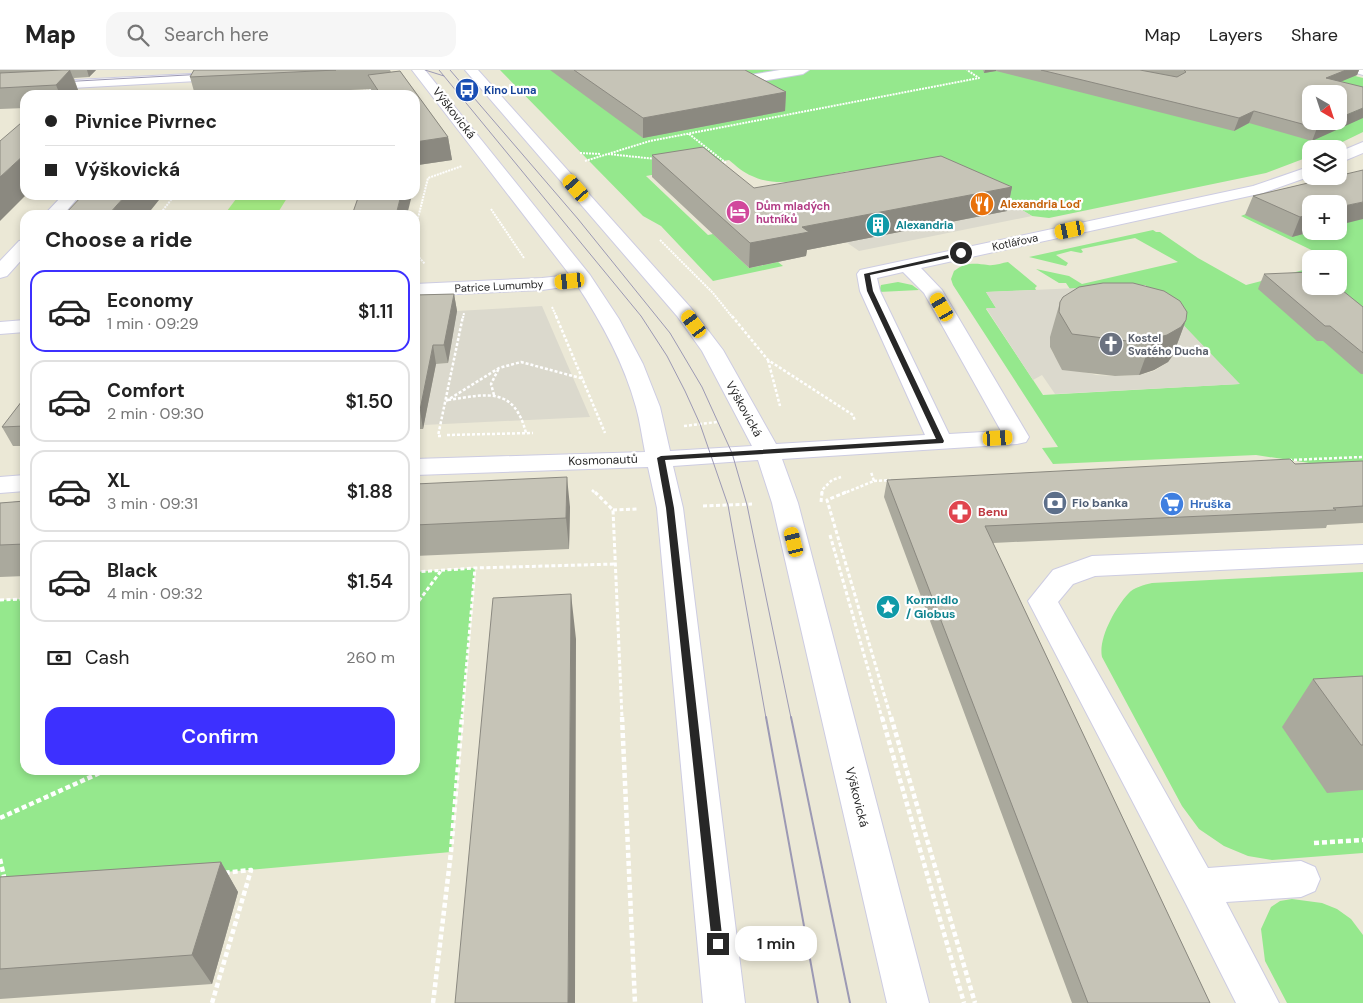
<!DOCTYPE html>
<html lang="en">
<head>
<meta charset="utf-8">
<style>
	body { margin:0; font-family:"DM Sans",sans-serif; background:#f6f6f6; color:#222; height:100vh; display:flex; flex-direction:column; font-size:19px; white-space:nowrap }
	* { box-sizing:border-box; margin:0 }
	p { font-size:16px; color:#767676 }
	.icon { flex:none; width:28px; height:28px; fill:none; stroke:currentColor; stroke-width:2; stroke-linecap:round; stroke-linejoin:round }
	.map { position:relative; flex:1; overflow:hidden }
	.panel { position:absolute; left:20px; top:140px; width:400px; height:565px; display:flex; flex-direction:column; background:#fff; border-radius:15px; box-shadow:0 2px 8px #0003 }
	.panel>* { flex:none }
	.guide { position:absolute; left:20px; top:20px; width:400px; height:110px; border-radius:15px; box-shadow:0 2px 8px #0003; display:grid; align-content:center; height:110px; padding:0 25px; background:#fff }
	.needle { width:32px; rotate:141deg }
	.fabs { position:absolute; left:1302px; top:15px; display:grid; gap:10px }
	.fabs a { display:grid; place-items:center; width:45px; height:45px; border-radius:10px; background:#fff; box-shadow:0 2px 8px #0003; font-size:25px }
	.end { position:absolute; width:22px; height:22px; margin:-11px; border:6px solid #272727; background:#fff; box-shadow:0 0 0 2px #fff }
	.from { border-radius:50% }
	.bubble { position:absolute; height:35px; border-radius:15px; background:#fff; box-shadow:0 2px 8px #0003; font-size:16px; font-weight:600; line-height:35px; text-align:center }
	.car { position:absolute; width:15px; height:30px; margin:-15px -8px; border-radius:6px; box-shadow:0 0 4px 1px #0007; background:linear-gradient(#f5c518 24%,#345 0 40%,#f5c518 0 76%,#345 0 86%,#f5c518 0) }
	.guide b { display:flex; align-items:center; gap:18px; height:48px; font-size:19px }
	.guide b+b { border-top:1px solid #e0e0e0 }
	.guide i { width:12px; height:12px; background:#222 }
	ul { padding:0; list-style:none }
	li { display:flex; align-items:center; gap:15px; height:82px; margin:0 10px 8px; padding:0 15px; border:2px solid #e0e0e0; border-radius:15px }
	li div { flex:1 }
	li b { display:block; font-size:19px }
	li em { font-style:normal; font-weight:600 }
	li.active { border-color:#3d30ff }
	li>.icon { width:45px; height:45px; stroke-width:1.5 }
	h2 { padding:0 25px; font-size:22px; line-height:60px }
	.pay { display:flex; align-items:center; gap:12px; height:55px; padding:0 25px; font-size:19px }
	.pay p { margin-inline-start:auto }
	.button { display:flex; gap:10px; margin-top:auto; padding:10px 25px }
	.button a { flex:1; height:58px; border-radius:15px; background:#3d30ff; color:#fff; font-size:20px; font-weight:600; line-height:58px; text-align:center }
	header { display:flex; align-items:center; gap:30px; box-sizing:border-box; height:70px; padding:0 25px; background:#fff; border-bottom:1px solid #e0e0e0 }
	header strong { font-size:24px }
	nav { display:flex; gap:28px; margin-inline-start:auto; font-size:18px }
	.search { width:350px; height:45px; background:#f6f6f6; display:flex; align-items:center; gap:12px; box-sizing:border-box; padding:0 18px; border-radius:15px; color:#767676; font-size:19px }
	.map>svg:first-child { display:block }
	.green { fill:#95e88d; fill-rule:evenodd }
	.pitch { fill:#a9f187 }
	.plaza { fill:#dbd9cd; fill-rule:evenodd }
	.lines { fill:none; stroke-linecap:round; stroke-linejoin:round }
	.minor-casing { stroke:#cdcce2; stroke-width:2 }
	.path-far3 { stroke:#fff; stroke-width:2; stroke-dasharray:2 1; stroke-linecap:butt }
	.path-far2 { stroke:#fff; stroke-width:2.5; stroke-dasharray:3 2; stroke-linecap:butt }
	.path-far1 { stroke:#fff; stroke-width:3; stroke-dasharray:4 2.5; stroke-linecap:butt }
	.path { stroke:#fff; stroke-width:4.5; stroke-dasharray:5 3; stroke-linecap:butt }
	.minor { fill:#fff; fill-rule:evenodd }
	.tram-far1 { stroke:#9c99b4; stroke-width:1 }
	.tram { stroke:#9c99b4; stroke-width:2 }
	.wall { fill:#aaa99d }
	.shaded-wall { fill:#8b8980 }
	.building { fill:#c6c4b7; stroke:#8b8980 }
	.route { fill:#272727 }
	.labels { text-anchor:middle; stroke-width:4.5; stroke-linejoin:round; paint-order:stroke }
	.far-transit-label { font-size:11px; font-weight:bold; fill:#164399; stroke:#fff; text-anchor:start }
	.far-food-label { font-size:11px; font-weight:bold; fill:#c56008; stroke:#fff; text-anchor:start }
	.far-hotel-label { font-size:11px; font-weight:bold; fill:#b23c85; stroke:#fff; text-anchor:start }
	.far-culture-label { font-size:11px; font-weight:bold; fill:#0d838f; stroke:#fff; text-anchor:start }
	.far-street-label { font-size:11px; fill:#272727; stroke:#fff }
	.far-worship-label { font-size:11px; font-weight:bold; fill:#5b616d; stroke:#fff; text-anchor:start }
	.street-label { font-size:12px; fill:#272727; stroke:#fff }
	.service-label { font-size:12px; font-weight:bold; fill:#4e5e75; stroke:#fff; text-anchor:start }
	.shop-label { font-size:12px; font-weight:bold; fill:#366cbe; stroke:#fff; text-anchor:start }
	.health-label { font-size:12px; font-weight:bold; fill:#be3a42; stroke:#fff; text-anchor:start }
	.culture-label { font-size:12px; font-weight:bold; fill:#0d838f; stroke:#fff; text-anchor:start }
</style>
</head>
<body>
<header>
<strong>Map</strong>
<div class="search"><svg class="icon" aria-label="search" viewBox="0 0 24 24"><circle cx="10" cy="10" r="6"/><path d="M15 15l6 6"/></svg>Search here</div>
<nav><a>Map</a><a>Layers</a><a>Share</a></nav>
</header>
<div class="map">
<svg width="1363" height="933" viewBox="0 0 1363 933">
	<rect width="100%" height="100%" fill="#ebe8d6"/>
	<!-- green -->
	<path class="green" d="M500,0H1332L1363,8V62L1328,79H1311V86L1266,103L1049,148L1032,146L991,122L873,117L849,101C820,106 781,120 752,106C744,103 736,96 729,90L662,101L663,103L646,106L708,165L713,164L749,198L778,192L783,196L713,211L661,156L643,146ZM1311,24H1339V51H1311Z
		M1246,144L1311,161H1339V154L1363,148V393L1322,395L1256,385L1053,394L1042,378L1058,377L953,215L951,209L954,201C965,192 975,193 988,195C994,196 1002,193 1008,192L1037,216L1035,218L1036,220L986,222L996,238L986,239L1043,325L1239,314L1145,215L1070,219L1066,213H1059L1036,199L1069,206L1082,214L1178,192L1135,168L1081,179L1083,182L1081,183L1071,181L1056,185L1068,193L1066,196L1029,187L1153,160L1156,162H1160L1198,188L1246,215L1311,198V216H1339V189H1330L1241,146Z
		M898,212L912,215L919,220L879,222L881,215Z
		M475,498L451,782L0,822V530L25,529V700H415V502Z
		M1363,502V783L1272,790L1248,786L1224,776L1199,759L1182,736L1102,587C1098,569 1115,538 1128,524C1134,517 1144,515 1152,513Z
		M1292,829L1322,833L1337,839L1351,849L1363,865V933H1287L1265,891L1261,859L1271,837L1280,831Z"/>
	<!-- pitch -->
	<path class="pitch" d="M239,125H289L277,144L224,145Z"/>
	<!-- plaza -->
	<path class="plaza" d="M1019,138L1032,146L859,181L846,172Z
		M1145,215L1240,314L1055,324L1042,305L1033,310L986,238H996L986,222ZM1050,267L1168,292L1154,301L1139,305L1115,306L1096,305L1084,302L1054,285L1050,277Z
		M542,236L590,347L424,355L436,294L448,293L457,241Z"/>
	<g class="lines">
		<!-- minor casing -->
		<g class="minor-casing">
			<path id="minor" d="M412,0H425L590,205L619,249L643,294L660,337L670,381L752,376L702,281L677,246L465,0H478L691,238L723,280L776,374L925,365L860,221L857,204L860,200L1253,116L1311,96V106L1263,123L921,198L942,220L1029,367L1026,372L1017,374L782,389L798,433L929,933H887L772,433L758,390L673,396L683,438L745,933H703L657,438L648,397L415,405V389L645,382C642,367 640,351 636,337C624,293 602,253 577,215L542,220L415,226V214L542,208L570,205ZM903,202L924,223L1001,361L949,364L880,221L877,208Z
				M780,0H809L803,4L750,13L744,9L750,5Z
				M1354,0H1363V5L1356,3Z
				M228,2L234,6L233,9L0,22V14Z
				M1363,72V83L1339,93V82Z
				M63,125H80L63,145H44Z
				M25,170V186L7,206L0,208V191L19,171Z
				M25,250V262L0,264V252Z
				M25,405V421L0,423V407Z
				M1363,475V493L1095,506L1073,514L1058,532L1208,798L1301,791L1315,797L1320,809L1315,821L1301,827L1226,832L1279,933H1236L1186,834L1028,531L1053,500L1092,486Z"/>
		</g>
		<!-- path-far3 -->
		<path class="path-far3" d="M294,25L374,20
			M689,64L726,93
			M580,83L601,84
			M608,84L656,89
			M585,91L650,71L979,8L967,0
			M491,139L524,188
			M159,145L175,125
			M415,160L428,108L462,96
			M660,170L713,223L733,248
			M415,183L425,194
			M552,237L557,248
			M463,248L464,243"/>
		<!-- path-far2 -->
		<path class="path-far2" d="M556,246L605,363
			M732,246L768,290L853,345L855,351
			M768,290L780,336
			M494,325L491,314L499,298
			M448,330C487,324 514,316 526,363
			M446,331L499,298L521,292L584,309
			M684,356L717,352
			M447,365L533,363
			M441,366H438L463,246
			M1289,390L1363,387
			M874,411L891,410
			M592,420L596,424
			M822,424V420L832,410L841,407
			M842,424L874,411L871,402"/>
		<!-- path-far1 -->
		<path class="path-far1" d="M595,422L613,440L622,648
			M846,422L827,430L891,648
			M821,432L822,422
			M703,436L752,434
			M613,440L637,439
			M830,465L882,648
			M415,502L475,498L615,494
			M0,530L25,529
			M415,536L441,501
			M462,648L475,498"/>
		<!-- path -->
		<path class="path" d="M622,647L635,933
			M882,647L964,933
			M891,647L975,933
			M0,748L106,700
			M1314,773L1363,770
			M0,789L5,811
			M212,933L251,800L222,803
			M433,933L451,782L462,647"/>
		<!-- minor -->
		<use href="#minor" class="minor"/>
		<!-- tram-far1 -->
		<path class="tram-far1" d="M425,0L444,6
			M439,0L641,246L667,286L685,321L700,354L728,435L766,648
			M450,0L578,149L670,263L702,317L732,383L747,435L791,648
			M60,12L205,4"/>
		<!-- tram -->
		<path class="tram" d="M766,647L818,933
			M791,647L850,933"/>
	</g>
	<!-- wall -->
	<path class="wall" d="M0,0H96L89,7L74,8L78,20L73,25H25V38L0,39Z
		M194,0H390L391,2L400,1L448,67L452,90L418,95L419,97L415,111V25H372L371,19L247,25H195L190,7Z
		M550,0H745L786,22L785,41L643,68Z
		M983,0H1359L1357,5L1341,11L1312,71L1249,53L1234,61L996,1L984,3Z
		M652,85L754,118L1012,117L1007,141L807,180L806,186L749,198L652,107Z
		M1337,106L1311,161H1314L1292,167L1245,145L1253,126Z
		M1264,204L1363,237V304H1361L1323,271H1317L1258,219Z
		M454,224L457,241L448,293L436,294L423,359H415V225Z
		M1060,232L1186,250L1173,285L1168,292L1154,300L1139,305L1115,306L1062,300L1050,277V267Z
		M25,327V376H13L2,357Z
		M1363,391V453L1327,455L1326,458L993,473L1210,933H1072L884,427L887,410Z
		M415,414L570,437L569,479L415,486Z
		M25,431V506L0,507V433Z
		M1363,606V720L1327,723L1282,657L1313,609Z
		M221,792L238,822L212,914L0,929V807Z"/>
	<!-- shaded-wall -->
	<path class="shaded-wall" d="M70,0L78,20L73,25H60L56,15Z
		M87,0H96L89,7Z
		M985,0H996V1L984,3Z
		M1346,0H1359L1357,5L1321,20L1326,8Z
		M786,22L785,41L643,68V48Z
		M1363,38V48L1312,71L1317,58L1332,51H1339V48Z
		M1254,41L1249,53L1234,61L1239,48Z
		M448,67L452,90L418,95L419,97L415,111V72Z
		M25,84V125H26L0,151V107Z
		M1012,117L1007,141L807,180L806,186L749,198L750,173L802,157Z
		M126,125H163L147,145H108Z
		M401,125H412L407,145H396Z
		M1363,132V149L1339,155V137Z
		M1311,144V161H1314L1292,167L1300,147Z
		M454,224L457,241L448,293L444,275Z
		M1186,250L1173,285L1168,292L1154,300L1139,305L1152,269Z
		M433,275L436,294L423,359L420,340Z
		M567,407L570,437L569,479L566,448Z
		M571,524L576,569L575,933H568Z
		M221,792L238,822L212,914L192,885Z"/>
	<!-- building -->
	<path class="building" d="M62,0H70L56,15L0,18V3Z
		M194,0H336L190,7Z
		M574,0H745L786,22L643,48Z
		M1041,0H1140L1177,7L1186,2L1184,0H1346L1326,8L1363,17V38L1339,48V24H1311V51H1332L1317,58L1254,41L1239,48Z
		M400,1L448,67L415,72V25H381L368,5Z
		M21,53L25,57V84L0,107V71Z
		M703,77L754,118L941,86L1012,117L802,157L809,162L750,173L652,85Z
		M1363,100V132L1339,137V134H1311V144L1300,147L1253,126Z
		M83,125H126L108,145H64Z
		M359,125H401L396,145H352Z
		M1311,202V216H1337L1363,237V283L1330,256H1325L1264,204Z
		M1103,213H1133L1164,221L1180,231L1187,242L1186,250L1181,257L1167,265L1152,269L1127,271L1072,264L1059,242L1060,232L1063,227L1079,217Z
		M454,224L444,275H433L420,340H415V225Z
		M25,327V356L2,357Z
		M1290,389L1295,394L1363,391V436L1333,438L1336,440L985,456L1210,933H1088L887,410Z
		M567,407L566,448L415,455V414Z
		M25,431V474L0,475V433Z
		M571,524L568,933H455L493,528Z
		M1363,606V675H1361L1313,609Z
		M221,792L192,885L0,899V807Z"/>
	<!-- route -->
	<path class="route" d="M961,182L963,185L870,205L873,221L944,371L943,373L665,390L674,438L723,874L722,878L718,879L713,878L712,874L666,438L657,388L661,386L936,369L867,221L864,204Z"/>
	<!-- icons -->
	<defs>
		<g id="bus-disc" transform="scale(1.25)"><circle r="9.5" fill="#1a4fb4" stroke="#fff"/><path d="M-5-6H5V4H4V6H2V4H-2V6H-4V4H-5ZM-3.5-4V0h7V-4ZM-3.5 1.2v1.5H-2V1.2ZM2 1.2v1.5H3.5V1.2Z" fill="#fff"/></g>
		<g id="restaurant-disc" transform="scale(1.25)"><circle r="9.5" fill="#e8710a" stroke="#fff"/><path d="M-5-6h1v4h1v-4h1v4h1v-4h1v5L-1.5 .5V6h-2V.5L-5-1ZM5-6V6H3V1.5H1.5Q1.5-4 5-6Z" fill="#fff"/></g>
		<g id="hotel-disc" transform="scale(1.25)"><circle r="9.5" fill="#d1479c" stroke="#fff"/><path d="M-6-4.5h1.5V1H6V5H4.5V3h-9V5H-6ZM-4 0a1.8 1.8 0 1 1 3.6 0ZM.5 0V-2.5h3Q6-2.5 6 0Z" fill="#fff"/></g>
		<g id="building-disc" transform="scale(1.25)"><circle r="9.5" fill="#0f9aa8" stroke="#fff"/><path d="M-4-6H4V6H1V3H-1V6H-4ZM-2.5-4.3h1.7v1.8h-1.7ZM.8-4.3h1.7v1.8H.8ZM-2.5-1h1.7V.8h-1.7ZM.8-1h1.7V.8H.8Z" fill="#fff"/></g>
		<g id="church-disc" transform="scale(1.25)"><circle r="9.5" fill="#6b7280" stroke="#fff"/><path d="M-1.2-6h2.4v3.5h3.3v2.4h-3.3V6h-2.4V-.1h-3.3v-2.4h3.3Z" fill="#fff"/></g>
		<g id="bank-disc" transform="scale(1.25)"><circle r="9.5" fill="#5c6f8a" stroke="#fff"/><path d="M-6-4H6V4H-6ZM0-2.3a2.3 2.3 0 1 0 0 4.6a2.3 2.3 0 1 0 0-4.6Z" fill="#fff"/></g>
		<g id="supermarket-disc" transform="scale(1.25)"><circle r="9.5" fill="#3f7fe0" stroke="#fff"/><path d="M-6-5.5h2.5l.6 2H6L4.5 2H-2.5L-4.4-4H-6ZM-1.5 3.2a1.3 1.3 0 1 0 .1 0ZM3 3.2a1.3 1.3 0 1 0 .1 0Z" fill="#fff"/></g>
		<g id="pharmacy-disc" transform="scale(1.25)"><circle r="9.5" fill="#e0444e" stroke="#fff"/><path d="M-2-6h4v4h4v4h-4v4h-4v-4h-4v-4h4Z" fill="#fff"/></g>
		<g id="sight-disc" transform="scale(1.25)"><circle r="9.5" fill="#0f9aa8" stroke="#fff"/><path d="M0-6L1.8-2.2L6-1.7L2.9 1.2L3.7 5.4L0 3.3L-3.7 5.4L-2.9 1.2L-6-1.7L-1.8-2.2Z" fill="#fff"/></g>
	</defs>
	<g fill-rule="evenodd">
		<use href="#bus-disc" x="467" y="20"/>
		<use href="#restaurant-disc" x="982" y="134"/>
		<use href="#hotel-disc" x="738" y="142"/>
		<use href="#building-disc" x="878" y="155"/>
		<use href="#church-disc" x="1111" y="274"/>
		<use href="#bank-disc" x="1055" y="433"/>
		<use href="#supermarket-disc" x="1172" y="434"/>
		<use href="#pharmacy-disc" x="960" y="442"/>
		<use href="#sight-disc" x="888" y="537"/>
	</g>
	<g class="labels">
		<!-- far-transit labels -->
		<g class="far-transit-label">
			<text x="484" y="24">Kino Luna</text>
		</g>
		<!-- far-food labels -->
		<g class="far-food-label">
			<text x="1000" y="138">Alexandria Loď</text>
		</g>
		<!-- far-hotel labels -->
		<g class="far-hotel-label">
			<text x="756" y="140">Dům mladých<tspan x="756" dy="13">hutníků</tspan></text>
		</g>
		<!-- far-culture labels -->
		<g class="far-culture-label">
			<text x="896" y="159">Alexandria</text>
		</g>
		<!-- far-street labels -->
		<g class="far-street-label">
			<text transform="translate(1015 172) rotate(-12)" y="4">Kotlářova</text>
			<text transform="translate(499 216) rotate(-3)" y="4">Patrice Lumumby</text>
		</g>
		<!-- far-worship labels -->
		<g class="far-worship-label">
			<text x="1128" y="272">Kostel<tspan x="1128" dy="13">Svatého Ducha</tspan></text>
		</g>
		<!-- street labels -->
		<g class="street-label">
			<text transform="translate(454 43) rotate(52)" y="4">Výškovická</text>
			<text transform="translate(744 339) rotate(61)" y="4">Výškovická</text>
			<text transform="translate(603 390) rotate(-2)" y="4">Kosmonautů</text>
			<text transform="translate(857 727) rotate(76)" y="4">Výškovická</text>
		</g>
		<!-- service labels -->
		<g class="service-label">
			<text x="1072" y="437">Fio banka</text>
		</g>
		<!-- shop labels -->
		<g class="shop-label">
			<text x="1190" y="438">Hruška</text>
		</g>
		<!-- health labels -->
		<g class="health-label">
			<text x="978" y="446">Benu</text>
		</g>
		<!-- culture labels -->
		<g class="culture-label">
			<text x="906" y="534">Kormidlo<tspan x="906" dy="14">/ Globus</tspan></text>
		</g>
	</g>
</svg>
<div class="fabs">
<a><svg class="needle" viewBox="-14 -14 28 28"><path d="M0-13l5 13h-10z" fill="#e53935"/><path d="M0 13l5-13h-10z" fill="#767676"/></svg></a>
<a><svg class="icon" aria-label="layers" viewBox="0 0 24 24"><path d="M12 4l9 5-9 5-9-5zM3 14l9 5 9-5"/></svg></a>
<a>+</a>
<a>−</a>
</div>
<i class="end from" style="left:961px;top:183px"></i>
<i class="end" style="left:718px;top:874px"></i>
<div class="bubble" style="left:735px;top:856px;width:82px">1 min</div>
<i class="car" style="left:576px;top:118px;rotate:319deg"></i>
<i class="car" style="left:1070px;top:160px;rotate:258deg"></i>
<i class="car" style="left:570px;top:211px;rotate:264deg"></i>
<i class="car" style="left:942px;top:237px;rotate:330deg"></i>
<i class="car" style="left:694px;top:254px;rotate:324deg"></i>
<i class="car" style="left:998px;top:368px;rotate:87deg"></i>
<i class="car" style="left:794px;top:472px;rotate:346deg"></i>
<div class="guide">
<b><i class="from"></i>Pivnice Pivrnec</b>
<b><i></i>Výškovická</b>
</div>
<section class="panel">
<h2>Choose a ride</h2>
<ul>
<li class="active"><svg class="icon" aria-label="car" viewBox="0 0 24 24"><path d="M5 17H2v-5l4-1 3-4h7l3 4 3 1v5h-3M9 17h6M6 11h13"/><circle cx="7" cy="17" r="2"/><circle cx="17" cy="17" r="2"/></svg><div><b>Economy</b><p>1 min · 09:29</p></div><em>$1.11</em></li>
<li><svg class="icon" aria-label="car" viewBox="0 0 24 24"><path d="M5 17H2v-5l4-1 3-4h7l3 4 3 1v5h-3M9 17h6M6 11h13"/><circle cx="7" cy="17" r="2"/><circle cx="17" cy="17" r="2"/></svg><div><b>Comfort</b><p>2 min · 09:30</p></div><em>$1.50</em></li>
<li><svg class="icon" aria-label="car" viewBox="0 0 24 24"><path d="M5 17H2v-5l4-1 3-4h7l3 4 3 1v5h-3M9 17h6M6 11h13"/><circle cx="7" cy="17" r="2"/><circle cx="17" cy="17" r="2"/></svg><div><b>XL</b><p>3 min · 09:31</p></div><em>$1.88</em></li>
<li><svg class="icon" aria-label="car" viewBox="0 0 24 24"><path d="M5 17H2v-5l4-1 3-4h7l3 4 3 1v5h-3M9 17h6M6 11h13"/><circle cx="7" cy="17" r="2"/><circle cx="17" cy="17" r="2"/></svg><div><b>Black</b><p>4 min · 09:32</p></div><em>$1.54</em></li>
</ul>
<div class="pay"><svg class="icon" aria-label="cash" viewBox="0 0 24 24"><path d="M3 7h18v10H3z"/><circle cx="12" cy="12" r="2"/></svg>Cash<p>260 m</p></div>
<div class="button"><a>Confirm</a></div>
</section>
</div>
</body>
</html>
